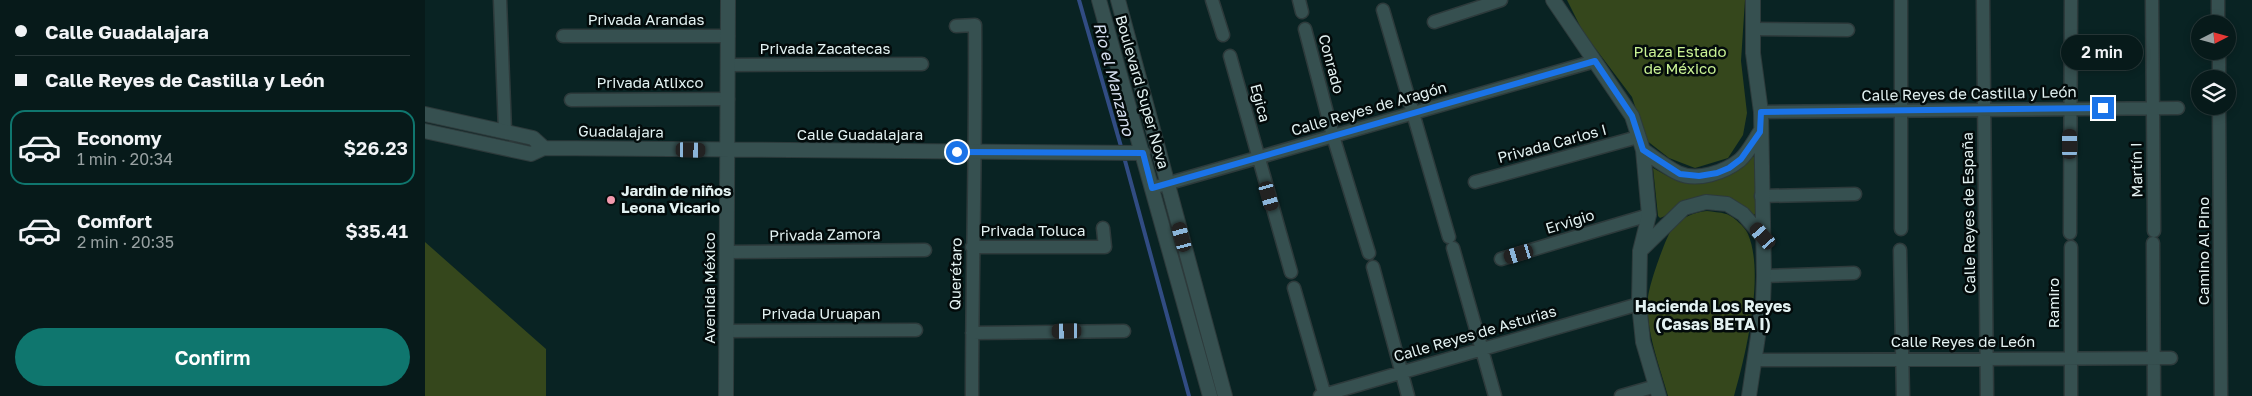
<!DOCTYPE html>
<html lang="en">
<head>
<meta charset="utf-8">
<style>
	body { margin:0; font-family:"Golos Text",sans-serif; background:#102323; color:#f1f3f6; height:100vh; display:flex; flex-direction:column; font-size:19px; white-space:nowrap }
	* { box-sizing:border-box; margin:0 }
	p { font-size:16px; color:#98a1a2 }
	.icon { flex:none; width:28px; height:28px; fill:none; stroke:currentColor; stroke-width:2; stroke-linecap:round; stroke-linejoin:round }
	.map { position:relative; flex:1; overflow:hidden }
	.side { display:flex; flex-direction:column; background:#071a1a; width:425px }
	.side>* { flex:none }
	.hud { display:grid; align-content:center; height:110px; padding:0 15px; background:#071a1a }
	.needle { width:32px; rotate:84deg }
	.tools { position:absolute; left:1766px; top:15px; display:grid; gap:10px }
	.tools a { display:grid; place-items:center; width:45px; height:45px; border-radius:50%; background:#071a1a; box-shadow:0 2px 8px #0003,0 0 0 1px #283839; font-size:25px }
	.end { position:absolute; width:22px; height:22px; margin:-11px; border:6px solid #1a73e8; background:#fff; box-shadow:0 0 0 2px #fff }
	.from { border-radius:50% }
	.bubble { position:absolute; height:35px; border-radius:18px; background:#071a1a; box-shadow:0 2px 8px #0003,0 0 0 1px #283839; font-size:16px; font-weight:600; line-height:35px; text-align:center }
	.car { position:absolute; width:15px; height:30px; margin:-15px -8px; border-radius:6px; box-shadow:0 0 4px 1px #0007; background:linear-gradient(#222 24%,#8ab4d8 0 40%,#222 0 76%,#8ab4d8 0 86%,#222 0) }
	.hud b { display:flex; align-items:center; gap:18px; height:48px; font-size:19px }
	.hud b+b { border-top:1px solid #283839 }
	.hud i { width:12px; height:12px; background:#f1f3f6 }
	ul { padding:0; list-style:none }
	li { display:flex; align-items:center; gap:15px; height:75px; margin:0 10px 8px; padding:0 5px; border:2px solid transparent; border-radius:15px }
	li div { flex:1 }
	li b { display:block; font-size:19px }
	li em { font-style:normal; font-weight:600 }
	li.current { border-color:#0f766e }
	li>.icon { width:45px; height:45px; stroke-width:1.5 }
	.cta { display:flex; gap:10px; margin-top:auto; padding:10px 15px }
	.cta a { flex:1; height:58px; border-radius:30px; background:#0f766e; color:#fff; font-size:20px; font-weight:600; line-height:58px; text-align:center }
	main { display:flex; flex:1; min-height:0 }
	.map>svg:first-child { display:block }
	.green { fill:#35471c }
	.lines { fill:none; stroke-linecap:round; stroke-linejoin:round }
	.stream { stroke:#314c83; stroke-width:4 }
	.minor-casing { stroke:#2d3a3b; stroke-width:15 }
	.tertiary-casing { stroke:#2d3a3b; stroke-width:16 }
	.minor { stroke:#365050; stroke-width:12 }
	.tertiary { stroke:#365050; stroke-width:14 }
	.route { stroke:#1a73e8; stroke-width:6 }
	.poi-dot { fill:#f29aae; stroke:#030b0b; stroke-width:2 }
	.labels { text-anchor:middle; stroke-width:5; stroke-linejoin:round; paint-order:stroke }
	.street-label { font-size:15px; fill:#e3f2f2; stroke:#030b0b }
	.park-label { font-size:15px; fill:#c9f294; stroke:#030b0b }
	.poi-label { font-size:15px; font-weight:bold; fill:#e3f2f2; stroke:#030b0b; text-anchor:start }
	.water-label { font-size:16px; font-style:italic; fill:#d5deef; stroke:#030b0b }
	.neighbourhood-label { font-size:16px; font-weight:bold; fill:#e3f2f2; stroke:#030b0b }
</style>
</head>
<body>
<main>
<section class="side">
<div class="hud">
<b><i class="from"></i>Calle Guadalajara</b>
<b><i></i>Calle Reyes de Castilla y León</b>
</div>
<ul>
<li class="current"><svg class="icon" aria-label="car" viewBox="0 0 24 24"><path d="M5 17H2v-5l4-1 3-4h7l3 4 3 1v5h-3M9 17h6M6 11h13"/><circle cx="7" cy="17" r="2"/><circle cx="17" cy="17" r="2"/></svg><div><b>Economy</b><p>1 min · 20:34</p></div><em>$26.23</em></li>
<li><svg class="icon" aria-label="car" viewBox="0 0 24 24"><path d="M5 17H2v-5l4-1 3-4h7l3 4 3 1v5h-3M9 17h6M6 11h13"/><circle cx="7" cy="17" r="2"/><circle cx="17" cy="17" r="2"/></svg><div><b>Comfort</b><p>2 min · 20:35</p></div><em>$35.41</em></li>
</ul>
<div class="cta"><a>Confirm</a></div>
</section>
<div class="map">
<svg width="1827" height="396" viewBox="0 0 1827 396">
	<rect width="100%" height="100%" fill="#092323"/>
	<!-- green -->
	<path class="green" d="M1142,0H1320L1316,61L1322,113L1318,135L1303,158L1270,168L1244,158L1221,140L1207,97L1158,32Z
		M1330,156L1331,214L1328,215C1309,198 1283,190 1258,202C1250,207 1244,215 1235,218L1233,216L1228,168L1246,178L1259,181Z
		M1282,211C1288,212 1295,212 1301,214C1307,215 1321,228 1323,234C1340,274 1321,354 1309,396H1243C1235,367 1220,329 1223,299C1223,287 1241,236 1248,227C1256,217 1271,212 1282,211Z
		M0,242L121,349V396H0Z"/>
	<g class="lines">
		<!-- stream -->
		<path class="stream" d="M654,0L697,150
			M699,157L764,396"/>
		<!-- minor casing -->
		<g class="minor-casing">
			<path id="minor" d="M75,0L80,131
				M787,0L798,35
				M874,0L877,12
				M1558,0L1562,396
				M1727,0L1729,231
				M1793,0V24
				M1476,1V229
				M958,10L1024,237
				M1009,22L1076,0
				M531,26L550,25C551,149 547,272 547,396
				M880,29L908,136L944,253
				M1328,29L1423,30
				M138,36H303
				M1794,51V79
				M805,56L866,272
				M303,65L497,64
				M146,100L303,99
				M1794,106L1796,396
				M1336,112L1753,108
				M1050,182L1213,137
				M727,188L1170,61
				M1336,196L1430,194
				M1645,233L1646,0
				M1728,243L1729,396
				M547,247H680L678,228
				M1646,247V396
				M1028,248L1070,396
				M1475,250L1478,396
				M302,252L500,250
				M1076,259L1224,215
				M948,267L983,396
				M1339,276L1429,273
				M869,288L900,396
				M301,331L491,330
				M547,333L699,331
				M1330,360L1746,358
				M895,396L1214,304
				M1196,396L1231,386"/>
		</g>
		<!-- tertiary casing -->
		<g class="tertiary-casing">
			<path id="tertiary" d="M674,0L785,396
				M693,0L800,396
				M1128,0L1207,116L1218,150L1224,215L1215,251L1214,304L1218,342L1234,396
				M0,114L108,138L119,148
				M0,131L106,154L119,148L718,153
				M1218,150C1229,158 1241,167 1253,173C1272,182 1300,172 1315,160C1323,153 1329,141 1335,132
				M1215,251L1259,208L1281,202L1302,204L1318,214L1338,237
				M301,396L303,0
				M1324,396L1338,303L1339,276L1336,112L1328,53V0"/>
		</g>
		<!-- minor -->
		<use href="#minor" class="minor"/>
		<!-- tertiary -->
		<use href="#tertiary" class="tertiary"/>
	</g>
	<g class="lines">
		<!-- route -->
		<path class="route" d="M532,152L718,153L727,188L1170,61L1207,116L1218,150L1255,174L1274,176L1292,173L1304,168L1316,159L1335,132L1336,112L1678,108"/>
	</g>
	<!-- markers -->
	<circle class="poi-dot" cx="186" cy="200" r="5"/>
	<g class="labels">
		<!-- street labels -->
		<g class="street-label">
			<text x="221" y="25">Privada Arandas</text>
			<text x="400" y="54">Privada Zacatecas</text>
			<text transform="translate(906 64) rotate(75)" y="5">Conrado</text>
			<text x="225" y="88">Privada Atlixco</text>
			<text transform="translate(717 92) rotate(74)" y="5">Boulevard Super Nova</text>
			<text transform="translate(1544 94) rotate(-1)" y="5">Calle Reyes de Castilla y León</text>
			<text transform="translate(835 103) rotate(75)" y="5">Egica</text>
			<text transform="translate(944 109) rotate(-16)" y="5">Calle Reyes de Aragón</text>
			<text transform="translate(196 132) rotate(1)" y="5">Guadalajara</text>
			<text x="435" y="140">Calle Guadalajara</text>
			<text transform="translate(1127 144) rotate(-15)" y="5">Privada Carlos I</text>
			<text transform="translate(1712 170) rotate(-91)" y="5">Martín I</text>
			<text transform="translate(1544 213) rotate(-91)" y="5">Calle Reyes de España</text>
			<text transform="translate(1145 222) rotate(-17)" y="5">Ervigio</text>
			<text x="608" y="236">Privada Toluca</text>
			<text transform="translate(400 235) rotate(-1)" y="5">Privada Zamora</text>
			<text transform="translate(1779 251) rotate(-90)" y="5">Camino Al Pino</text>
			<text transform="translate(531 274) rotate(-89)" y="5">Querétaro</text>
			<text transform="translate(285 288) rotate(-90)" y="5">Avenida México</text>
			<text transform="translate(1629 303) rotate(-90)" y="5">Ramiro</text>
			<text x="396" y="319">Privada Uruapan</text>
			<text transform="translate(1050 334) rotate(-16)" y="5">Calle Reyes de Asturias</text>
			<text x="1538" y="347">Calle Reyes de León</text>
		</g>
		<!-- park labels -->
		<g class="park-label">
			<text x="1255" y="57">Plaza Estado<tspan x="1255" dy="17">de México</tspan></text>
		</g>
		<!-- poi labels -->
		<g class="poi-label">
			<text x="196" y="196">Jardin de niños<tspan x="196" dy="17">Leona Vicario</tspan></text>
		</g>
		<!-- water labels -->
		<g class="water-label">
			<text transform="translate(689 79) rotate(75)" y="6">Rio el Manzano</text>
		</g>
		<!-- neighbourhood labels -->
		<g class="neighbourhood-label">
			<text x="1288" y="312">Hacienda Los Reyes<tspan x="1288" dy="18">(Casas BETA I)</tspan></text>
		</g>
	</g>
</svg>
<div class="tools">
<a><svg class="needle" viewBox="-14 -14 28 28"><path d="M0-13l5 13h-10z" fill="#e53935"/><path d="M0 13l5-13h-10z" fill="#98a1a2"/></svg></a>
<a><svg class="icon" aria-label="layers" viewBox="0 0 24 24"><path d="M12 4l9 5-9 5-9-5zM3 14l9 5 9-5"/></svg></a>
</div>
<i class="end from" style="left:532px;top:152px"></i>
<i class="end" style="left:1678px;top:108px"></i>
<div class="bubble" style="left:1636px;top:35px;width:82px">2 min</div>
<i class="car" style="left:1645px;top:144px;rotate:0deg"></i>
<i class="car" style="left:266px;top:150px;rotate:91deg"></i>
<i class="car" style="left:844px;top:196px;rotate:164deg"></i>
<i class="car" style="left:1338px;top:236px;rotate:319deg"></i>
<i class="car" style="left:757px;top:237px;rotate:345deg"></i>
<i class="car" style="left:1094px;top:254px;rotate:253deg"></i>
<i class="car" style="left:642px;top:331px;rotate:269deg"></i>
</div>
</main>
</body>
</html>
